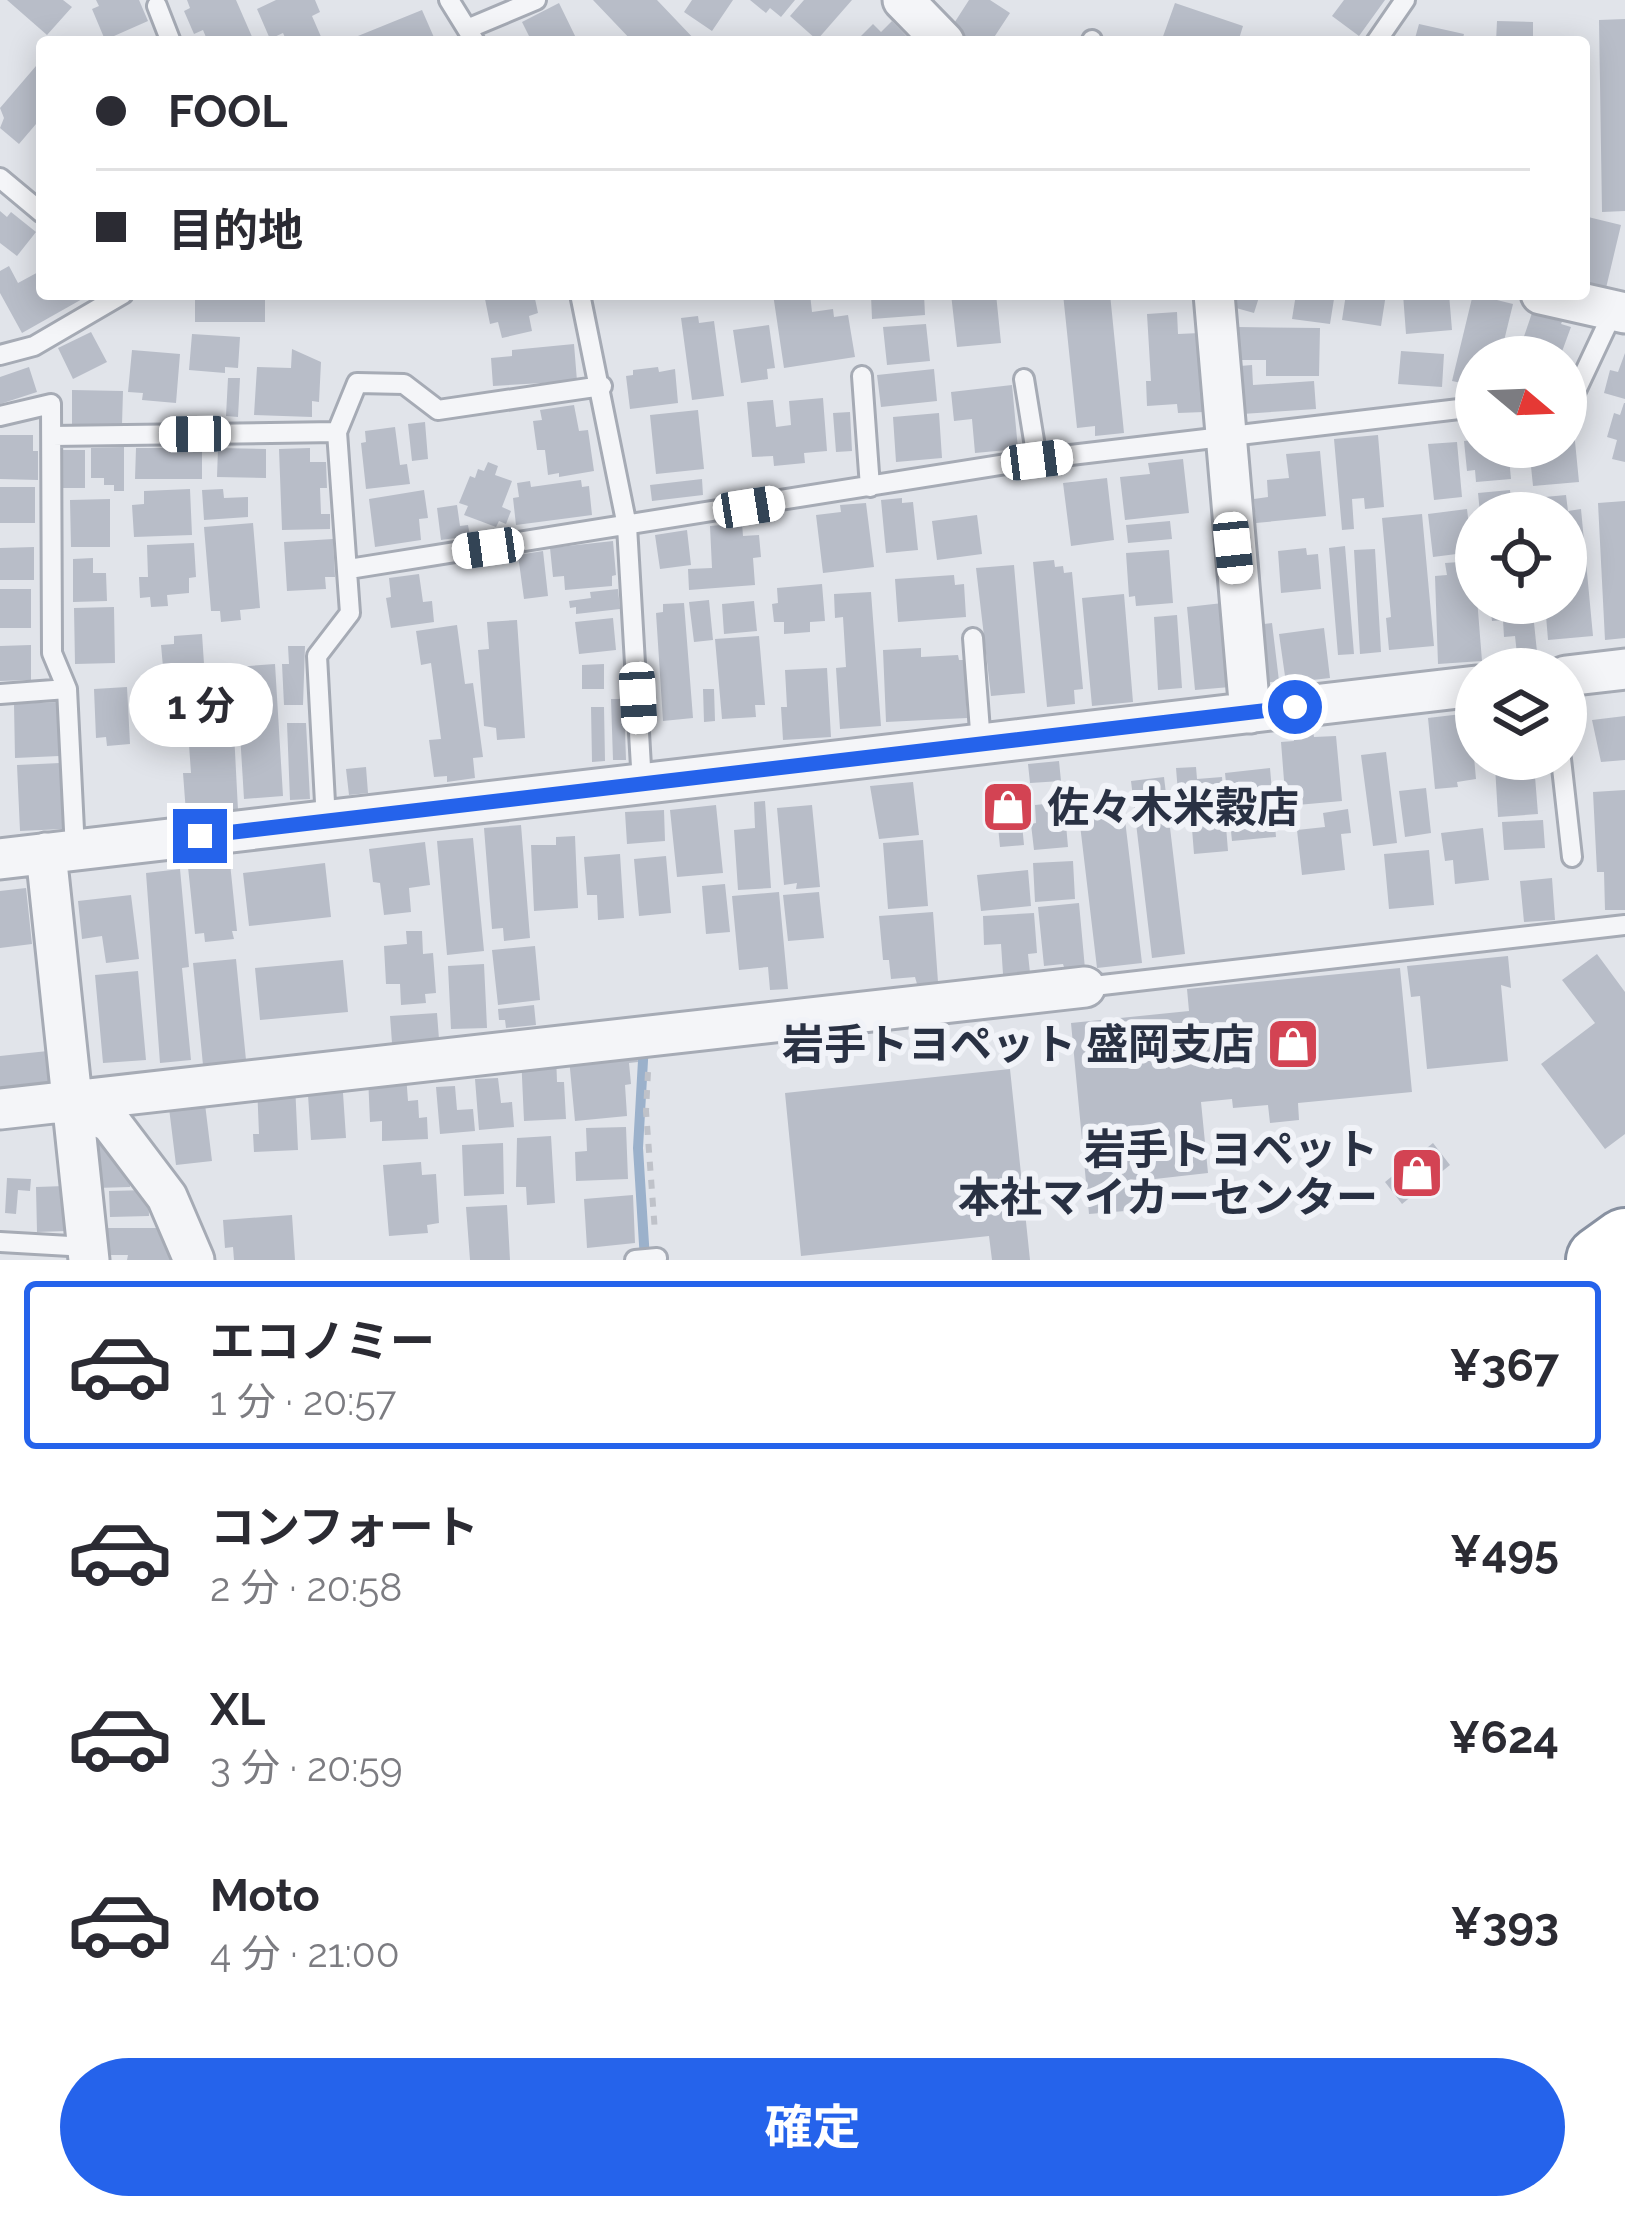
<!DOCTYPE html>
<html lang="ja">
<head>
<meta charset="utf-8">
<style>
	body { margin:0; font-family:Raleway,"Noto Sans JP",sans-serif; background:#f7f7f7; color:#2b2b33; height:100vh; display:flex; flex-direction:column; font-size:45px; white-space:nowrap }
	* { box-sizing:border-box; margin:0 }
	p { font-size:39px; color:#7c7c81 }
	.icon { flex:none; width:66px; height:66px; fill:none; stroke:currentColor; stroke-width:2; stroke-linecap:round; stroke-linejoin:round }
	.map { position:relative; height:1260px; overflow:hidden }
	.sheet { display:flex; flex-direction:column; background:#fff; flex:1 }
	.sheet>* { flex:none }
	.hud { position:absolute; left:36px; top:36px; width:1554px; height:264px; border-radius:12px; box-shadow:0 6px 30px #0003; display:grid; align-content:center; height:264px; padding:0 60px; background:#fff }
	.needle { width:78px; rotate:109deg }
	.controls { position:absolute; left:1455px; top:336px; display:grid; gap:24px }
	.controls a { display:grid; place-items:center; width:132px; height:132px; border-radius:50%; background:#fff; box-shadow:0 6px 30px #0003; font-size:60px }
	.end { position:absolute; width:54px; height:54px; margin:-27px; border:15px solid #2563eb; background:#fff; box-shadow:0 0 0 6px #fff }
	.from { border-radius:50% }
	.bubble { position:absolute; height:84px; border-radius:42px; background:#fff; box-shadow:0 6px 30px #0003; font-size:39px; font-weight:700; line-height:84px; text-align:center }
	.car { position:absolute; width:36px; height:72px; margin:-36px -18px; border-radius:15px; box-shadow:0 0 9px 3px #0007; background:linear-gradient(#fff 24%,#345 0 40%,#fff 0 76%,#345 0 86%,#fff 0) }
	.hud b { display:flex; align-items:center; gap:42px; height:114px; font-size:45px }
	.hud b+b { border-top:3px solid #e1e1e2 }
	.hud i { width:30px; height:30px; background:#2b2b33 }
	ul { padding:21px 0 0; list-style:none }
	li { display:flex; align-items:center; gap:36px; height:168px; margin:0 24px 18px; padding:0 36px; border:6px solid transparent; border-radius:12px }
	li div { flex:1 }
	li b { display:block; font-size:45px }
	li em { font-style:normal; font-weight:700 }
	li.on { border-color:#2563eb }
	li>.icon { width:108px; height:108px; stroke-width:1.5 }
	.primary-button { display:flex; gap:24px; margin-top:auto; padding:24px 60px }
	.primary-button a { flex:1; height:138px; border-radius:72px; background:#2563eb; color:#fff; font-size:48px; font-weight:700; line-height:138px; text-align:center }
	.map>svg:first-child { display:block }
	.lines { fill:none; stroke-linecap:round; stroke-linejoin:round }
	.stream { stroke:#9bb1cb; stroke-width:10 }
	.building { fill:#b8bdc8 }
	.lane-casing { stroke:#a6abb5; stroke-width:24 }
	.street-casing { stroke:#a6abb5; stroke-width:45 }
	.highway-casing { stroke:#8891a1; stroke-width:72 }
	.path { stroke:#bfc2c9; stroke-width:6; stroke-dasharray:9 9; stroke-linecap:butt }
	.lane { stroke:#f4f5f8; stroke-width:18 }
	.street { stroke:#f4f5f8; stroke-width:39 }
	.highway { stroke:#fff; stroke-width:66 }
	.route { stroke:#2563eb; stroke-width:15 }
	.labels { text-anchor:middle; stroke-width:12; stroke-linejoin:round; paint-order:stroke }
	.poi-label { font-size:42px; font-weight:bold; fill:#293143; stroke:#f1f3f8; text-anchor:end }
</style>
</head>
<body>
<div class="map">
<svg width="1625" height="1260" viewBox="0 0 1625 1260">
	<rect width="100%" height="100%" fill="#e1e4ea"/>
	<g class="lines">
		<!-- stream -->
		<path class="stream" d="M644,1043L638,1148L645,1260"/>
	</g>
	<!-- building -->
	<path class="building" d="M7,0H63L72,7L47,35Z
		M96,0H139L148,21L105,40L92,9L99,6Z
		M187,0H236L253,39L208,42L203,30L194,34L184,11L190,8Z
		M276,0H315L320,12L312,16L322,39L287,42L283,33L270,39L257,9Z
		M593,0H657L697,42H633Z
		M692,0H733L712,31L684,12Z
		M750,0H795L781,17L770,8L766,13Z
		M804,0H852L817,40L790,16Z
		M969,0H990L1010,13L991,42H973L951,28Z
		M1344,0H1385L1359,36L1332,16Z
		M559,3L578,42H532L522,22Z
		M1175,3L1243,26L1238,42H1161Z
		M422,10L436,42H354L353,38Z
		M1625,19V211L1602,212L1599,20Z
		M892,21L912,42H855L873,24L881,32Z
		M1497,21L1533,22V42H1496Z
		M1419,24L1464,34L1462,42H1414Z
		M42,59V117L19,144L0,128L4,118L0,108Z
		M0,211L7,217L11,212L36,232L17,256L0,243Z
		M1584,216L1621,225L1606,288L1584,283Z
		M9,266L18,283L42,270V294H82L84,298L22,333L0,293V271Z
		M195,294H265V322H195Z
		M484,294H534L538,313L529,316L532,331L502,338L498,322L490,324Z
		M773,294H810L812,312L833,309L834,317L848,315L855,357L784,368Z
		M876,294H924L925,315L872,319L871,296Z
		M951,294H996L1001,343L957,347Z
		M1063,294H1110L1124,433L1095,436V426L1077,428Z
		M1225,294H1260L1254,313L1222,304Z
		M1296,294H1322L1334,299L1330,324L1292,319Z
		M1346,294H1386L1381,326L1342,320Z
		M1403,294H1449L1452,330L1406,334Z
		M1473,294L1513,304L1500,357H1476V386L1452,381Z
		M1534,307L1564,317L1561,324L1571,327L1560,357H1517Z
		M1177,312L1178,334L1200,333L1204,412L1178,413L1177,404L1147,406L1146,381H1151L1147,314Z
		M698,316L699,323L714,321L724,396L692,400L681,318Z
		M926,324L930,361L887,365L883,327Z
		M769,325L775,368L767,369L768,379L741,383L733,330Z
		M1237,327L1320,328L1319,376H1266V360H1237Z
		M91,332L107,362L73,379L58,348Z
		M192,334L240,337L238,368L225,367V373L189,370Z
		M574,344L577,381L493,386L491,358L512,356V350Z
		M292,349L321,362L319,402L312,401V417L254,415L257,367L291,368Z
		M132,350L180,354L176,403L142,400L143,393L128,392Z
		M1401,351L1444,354L1442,387L1398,384Z
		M1625,353V399L1604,393L1610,370L1618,372Z
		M1252,365L1253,385L1314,381L1316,409L1242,414L1228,367Z
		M29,367L37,392L0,404V377Z
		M658,367L659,372L675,369L678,403L630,409L626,376L633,375V370Z
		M934,369L937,401L881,407L877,375Z
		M228,378H240L238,417L226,416Z
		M1012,385L1018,449L975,453L972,419L954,421L951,392Z
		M72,390L123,391L122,425L72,424Z
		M823,398L827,451L804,453L805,463L774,466L773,456L752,457L747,402L773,400L776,427L791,425L789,401Z
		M1624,403H1625V462L1612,459L1617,440L1607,437L1614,413L1620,415Z
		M574,405L579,431L588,430L594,471L559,477V473L548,475L545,450H537L533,421L542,420L540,410Z
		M698,410L704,469L656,474L650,415Z
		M1572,411L1579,482L1533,486L1529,447H1566V412Z
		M850,412L852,451L836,452L833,413Z
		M939,413L942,458L896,462L893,417Z
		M425,422L428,459L412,461L408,424Z
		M395,427L400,465L407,464L410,484L366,489L361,443L366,442L365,431Z
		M1476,427V447H1508L1511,479L1476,482L1475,470L1467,471L1464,441L1472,440L1471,428Z
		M0,435H33V451H38V480L0,479Z
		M1378,435L1384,507L1365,509L1364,498L1352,499L1354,529L1342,530L1334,439Z
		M1457,442L1462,497L1434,500L1428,444Z
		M124,447V491H114V485H104V478H91V448Z
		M136,448H202V479H135Z
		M218,448L266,449V478L217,477Z
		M310,448V462H326L327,488H320L321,514H330V529L282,530L279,449Z
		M63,450H85V488H62Z
		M1320,451L1326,516L1256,523L1254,499L1268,497L1267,480L1289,478L1286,454Z
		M1183,459L1189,513L1125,520L1120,477L1150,474L1148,463Z
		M488,462L498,466L495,475L512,481L502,507L511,511L506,524L499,521L496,527L464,515L468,506L459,503L470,476L475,478L478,469L484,471Z
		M1107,478L1114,540L1071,546L1063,483Z
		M702,479L703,495L652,501L650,485Z
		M581,480L582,487L589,486L592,515L516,525L513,498L519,497L517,483L530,481L531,487Z
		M0,487H35V523H0Z
		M190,489L192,535L134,537L132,505L144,504V491Z
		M223,489L224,498L248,497V517L204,520L202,490Z
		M424,490L428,518L419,519L421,540L375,547L369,499Z
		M1510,490L1512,512L1480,513L1478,493Z
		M1566,495L1568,511L1581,509L1593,636L1548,640L1545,603H1566V513H1535L1534,498Z
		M902,498V503L913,502L918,550L886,553L881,500Z
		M110,499V547H71L70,500Z
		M1625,501V638L1605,640L1598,503Z
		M866,503L874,567L823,573L816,515L841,512L840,505Z
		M457,505L460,526L468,525L470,536L441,540L437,508Z
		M1467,509L1472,552L1433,557L1428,514Z
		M1422,514L1434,646L1389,650L1386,618L1391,617L1382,518Z
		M977,515L982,554L937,560L932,521Z
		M1170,521L1172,539L1128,543L1126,525Z
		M253,523L260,608L240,610L241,620L221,622L220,611H211L204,527Z
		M742,523L743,536L759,535L761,557L753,558L755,585L689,590L688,569L712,568L710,526Z
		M687,530L691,565L660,569L655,535Z
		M333,539L335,577H325L326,589L287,591L284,542Z
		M613,541L616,575L612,576V586L565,590L564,576L553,577L550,548Z
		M194,543L196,577L189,578V593L167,595L168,606L151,607L150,597L140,598L139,577H148L147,545Z
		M1345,546L1354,654L1338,655L1329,548Z
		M34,547V580H0V548Z
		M1306,548L1307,555L1318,554L1321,589L1281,593L1278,551Z
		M1375,549L1381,652L1360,654L1354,550Z
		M1169,550L1173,603L1136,606L1135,596L1129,597L1126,553Z
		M543,551L548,596L524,599L518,555Z
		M93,558V573H106L107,601L73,602V559Z
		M1054,560L1055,567L1063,566L1064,573L1072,572L1083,689L1074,690L1075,704L1047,707L1033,562Z
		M1474,561L1482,661L1438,664L1435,576L1447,575L1445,563Z
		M1014,565L1025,693L991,696L976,568Z
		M419,574L423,602L432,601L434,622L391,628L386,598L391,597L389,578Z
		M954,575L955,585L964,584L966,617L898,622L895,579Z
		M822,584L825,621L810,622V632L784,634V622H774L772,604L778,603L777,588Z
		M0,589H31V628H0Z
		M618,589L620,609L576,614V607L570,608L569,601L591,598L590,592Z
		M871,592L881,726L840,729L836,668L846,667L843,617L835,618L834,594Z
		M1124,594L1133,702L1092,706L1082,598Z
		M709,600L713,640L694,642L689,602Z
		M754,601L757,631L724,634L722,604Z
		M684,603L693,718L663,721L656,613L663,612V604Z
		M1223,603L1230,687L1195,690L1187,607Z
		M1490,603H1532L1537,652L1517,654L1515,636L1504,637L1503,620L1492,621Z
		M114,607L115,663L75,664L74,608Z
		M1177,615L1182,688L1158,690L1154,617Z
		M613,618L616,650L579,654L575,622Z
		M517,620L525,738L497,740L496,728L484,726L478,650L489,649L487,622Z
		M1272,623L1279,681L1255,684L1248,626Z
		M457,625L465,684L473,683L483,757L473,758L475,778L447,782V776L434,777L429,740L441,739L431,663L421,665L416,631Z
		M1324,628L1330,678L1286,683L1279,634Z
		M202,634L204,664L163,667L161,645L174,644V636Z
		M759,636L765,705H755L756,717L722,719L715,639Z
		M31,645V680L0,681V646Z
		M288,646H305L303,705H284L282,664H289Z
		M921,648V657L958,655L959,660H964L967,718L886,722L883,650Z
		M275,664L283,796L244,799L236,667Z
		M604,664V689H582V665Z
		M827,668L831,737L783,740L781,707H787L785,670Z
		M127,687L130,744L107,746L106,737L96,738L94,689Z
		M703,689H714L715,721L704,722Z
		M611,699H624L626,760H613Z
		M57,702L59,756L15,758L14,704Z
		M591,707H604L605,761L592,762Z
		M233,713L238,810L186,813L183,773H191L187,716Z
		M1470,713L1476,779L1457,782L1458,787L1435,789L1428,718Z
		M1625,716V760L1601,762L1592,720Z
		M287,723H306L310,799L290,800Z
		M1313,731L1314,737L1336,736L1342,801L1286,806L1281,742L1294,741L1293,733Z
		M1386,752L1397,843L1373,846L1361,755Z
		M1059,761L1061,781L1030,783L1028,764Z
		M60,763L63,829L20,831L17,765Z
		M1534,764L1538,814L1498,817L1495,766Z
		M366,767L368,793L349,795L346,769Z
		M1196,767L1197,779L1222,777L1228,851L1194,854L1191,816L1180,817L1176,768Z
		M1270,768L1276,837L1232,841L1225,773Z
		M1164,777L1185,954L1152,958L1131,781Z
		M913,782L919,835L879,839L870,786Z
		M1426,788L1431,833L1405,837L1399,791Z
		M1625,790V910H1605L1604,872H1597L1593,792Z
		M1019,793L1024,845L1000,847L995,795Z
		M765,801L771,888L738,890L734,830L755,828L754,802Z
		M1064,802L1068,847L1034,850L1031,824L1036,823L1035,805Z
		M1123,803L1142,963L1097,968L1078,808Z
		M716,805L723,873L677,877L670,810Z
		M812,805L820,887L796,889L797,883L784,885L777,808Z
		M1348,809L1351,833L1341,834L1345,870L1302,875L1297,830L1325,827L1323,813Z
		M664,810L665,841L627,844L625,812Z
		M1543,820L1545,848L1504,850L1502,822Z
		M521,825L530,938L504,941L503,928L492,929L484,828Z
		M1483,828L1489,880L1455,884L1453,860L1445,861L1441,833Z
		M575,836L578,908L534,911L531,845H556V837Z
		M473,838L484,951L447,955L437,841Z
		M923,840L928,906L888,909L883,843Z
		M425,842L430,885L409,888L411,912L384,915L380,883L373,882L369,849Z
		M1429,850L1434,905L1389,909L1384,854Z
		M620,854L624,918L598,920L597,895H587L584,857Z
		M666,856L671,913L639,916L634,859Z
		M1073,861L1075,899L1035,902L1033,863Z
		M230,863L237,931H232L234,939L205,942L204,933L195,934L188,867Z
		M325,863L331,917L249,926L243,873Z
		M180,869L189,967L182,968L191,1060L160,1063L146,873Z
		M1028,870L1031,906L981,911L977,875Z
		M1552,878L1555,920L1524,922L1520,881Z
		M725,884L730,932L706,934L702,886Z
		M26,888L32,944L0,948V891Z
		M779,892L788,989L770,990L768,967L739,970L732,896Z
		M819,892L824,938L788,941L783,895Z
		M131,895L139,959L106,963L102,936L82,939L78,901Z
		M1079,903L1085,969L1065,970L1063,964L1044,966L1038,907Z
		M933,912L938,982L917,984L915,977L891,979L889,960H883L879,916Z
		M1034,913L1037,953L1028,954L1030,973L1003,974L1001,944L984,945L983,916Z
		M406,931H422L423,954L433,953L436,993L425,994L426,1003L401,1005L400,984H386L384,946L407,944Z
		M535,946L540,1000L498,1005L492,950Z
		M1597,954L1625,992V1134L1605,1149L1541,1064L1595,1023L1562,980Z
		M1508,956L1511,988L1501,985L1508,1061L1427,1069L1420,996L1411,997L1407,966Z
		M236,959L246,1060L203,1065L193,963Z
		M343,960L348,1012L260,1020L255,968Z
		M484,964L487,1028L451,1029L448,966Z
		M1400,968L1412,1092L1298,1103L1299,1120L1270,1123L1268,1105L1233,1108L1232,1099L1201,1102L1208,1173L1146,1180L1149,1209L1089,1214L1071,1023L1189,1011L1187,989Z
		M138,971L146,1060L103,1063L95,975Z
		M534,1005L536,1025L506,1028L505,1020H499L498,1009Z
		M437,1013L439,1039L392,1043L390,1016Z
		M636,1042L638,1062L629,1063L631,1084L625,1085L627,1116L575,1121L568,1048Z
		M48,1051L51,1089L0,1094V1056Z
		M556,1054L557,1082H564L566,1119L524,1121L521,1055Z
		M1010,1069L1030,1260H992L989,1236L801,1256L785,1093Z
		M406,1074L408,1101L418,1100L419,1118L427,1117L428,1139L382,1141V1121L370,1122L368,1076Z
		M342,1078L346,1138L311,1140L307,1080Z
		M498,1078L501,1103L512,1102L514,1127L479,1130L475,1079Z
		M295,1083L298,1150L254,1152L253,1134H259L257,1085Z
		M455,1086L457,1110L473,1109L475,1131L440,1134L436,1087Z
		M205,1104L212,1161L176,1165L169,1108Z
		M626,1127L628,1179L576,1181L575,1152L587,1151L586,1128Z
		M551,1136L555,1203L527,1205L526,1187H516L517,1138Z
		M503,1143L504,1194L464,1196L462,1145Z
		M1433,1143L1450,1165L1402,1204L1385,1182Z
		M94,1144H110L117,1154V1166H130V1187L95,1188Z
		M421,1162L422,1175L436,1174L439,1223L427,1225L428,1233L389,1236L383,1165Z
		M7,1178L31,1179L30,1191L18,1190L16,1214L5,1213Z
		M65,1186L67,1231L37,1232L36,1187Z
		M148,1190L149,1216L110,1217L109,1191Z
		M633,1195L635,1243L587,1248L584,1199Z
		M507,1205L510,1260H470L466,1207Z
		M292,1215L295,1260H234L233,1247L225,1248L223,1220Z
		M108,1228H171V1260H127L128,1255H107Z"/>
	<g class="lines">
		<!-- lane casing -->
		<g class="lane-casing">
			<path id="lane" d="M449,0L475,42
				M157,6L171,42
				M467,29L536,0
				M1091,42L1092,40
				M1376,42L1405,0
				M0,178L42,213
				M580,294L627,526L642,784
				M0,355L34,346L123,294
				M862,376L870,487
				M1024,379L1037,459
				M1566,396L1574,395L1614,310
				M0,416L51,404L52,653L67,689L75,850
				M52,436L337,432L357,383L404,384L438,410L602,386
				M349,569L1037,459L1476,407
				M973,638L981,744
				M0,694L67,689
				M1561,759L1572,857
				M326,821L317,656L350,613L337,432
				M1085,987L1625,925
				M0,1242L87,1247
				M635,1260L657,1258"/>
		</g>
		<!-- street casing -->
		<g class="street-casing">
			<path id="street" d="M903,0L944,42
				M1214,294L1250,713
				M1541,294L1625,313
				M1566,676L1625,669
				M46,853L89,1260
				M0,859L1476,686
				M73,1102L111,1123L167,1197L194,1260
				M0,1109L1085,987"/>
		</g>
		<!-- highway casing -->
		<g class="highway-casing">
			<path id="highway" d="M1600,1260L1625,1242"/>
		</g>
		<!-- path -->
		<path class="path" d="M648,1072L646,1111L655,1232"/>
		<!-- lane -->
		<use href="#lane" class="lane"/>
		<!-- street -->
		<use href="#street" class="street"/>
		<!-- highway -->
		<use href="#highway" class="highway"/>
	</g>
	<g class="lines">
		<!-- route -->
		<path class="route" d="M200,836L1295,707"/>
	</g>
	<!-- icons -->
	<defs>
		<g id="shop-square" transform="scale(2.7)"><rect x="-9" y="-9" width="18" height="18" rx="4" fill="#d34353" stroke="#f1f3f8"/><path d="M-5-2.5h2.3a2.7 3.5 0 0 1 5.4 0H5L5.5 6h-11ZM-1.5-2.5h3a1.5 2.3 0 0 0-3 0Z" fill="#fff"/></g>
	</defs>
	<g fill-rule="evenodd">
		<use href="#shop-square" x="1008" y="807"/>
		<use href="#shop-square" x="1293" y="1044"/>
		<use href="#shop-square" x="1417" y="1173"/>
	</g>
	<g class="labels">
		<!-- poi labels -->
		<g class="poi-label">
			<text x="1047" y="822" text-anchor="start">佐々木米穀店</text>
			<text x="1254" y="1059">岩手トヨペット 盛岡支店</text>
			<text x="1378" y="1164">岩手トヨペット<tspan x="1378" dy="48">本社マイカーセンター</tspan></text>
		</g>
	</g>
</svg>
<div class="controls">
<a><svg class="needle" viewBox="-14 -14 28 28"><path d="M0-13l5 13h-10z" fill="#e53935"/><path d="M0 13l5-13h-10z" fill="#7c7c81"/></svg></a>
<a><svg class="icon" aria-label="locate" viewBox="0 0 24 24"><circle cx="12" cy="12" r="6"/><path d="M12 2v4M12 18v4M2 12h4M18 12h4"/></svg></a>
<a><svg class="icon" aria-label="layers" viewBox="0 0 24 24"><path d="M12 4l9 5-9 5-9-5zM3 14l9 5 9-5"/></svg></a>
</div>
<i class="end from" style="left:1295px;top:707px"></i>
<i class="end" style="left:200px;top:836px"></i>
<div class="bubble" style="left:129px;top:663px;width:144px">1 分</div>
<i class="car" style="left:195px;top:434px;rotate:269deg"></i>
<i class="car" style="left:1037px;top:460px;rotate:83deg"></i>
<i class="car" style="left:749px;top:507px;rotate:81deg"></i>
<i class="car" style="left:488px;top:548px;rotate:262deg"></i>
<i class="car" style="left:1233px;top:548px;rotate:174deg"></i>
<i class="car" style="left:638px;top:698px;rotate:177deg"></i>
<div class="hud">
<b><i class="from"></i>FOOL</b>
<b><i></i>目的地</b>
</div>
</div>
<section class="sheet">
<ul>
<li class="on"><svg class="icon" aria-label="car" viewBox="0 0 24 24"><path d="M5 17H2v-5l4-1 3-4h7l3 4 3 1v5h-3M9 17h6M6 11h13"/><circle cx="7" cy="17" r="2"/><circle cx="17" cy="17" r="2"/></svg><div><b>エコノミー</b><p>1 分 · 20:57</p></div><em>¥367</em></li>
<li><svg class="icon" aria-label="car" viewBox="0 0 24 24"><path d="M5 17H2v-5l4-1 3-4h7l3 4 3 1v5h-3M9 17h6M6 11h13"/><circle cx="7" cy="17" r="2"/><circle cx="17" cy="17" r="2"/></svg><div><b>コンフォート</b><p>2 分 · 20:58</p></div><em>¥495</em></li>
<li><svg class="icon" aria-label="car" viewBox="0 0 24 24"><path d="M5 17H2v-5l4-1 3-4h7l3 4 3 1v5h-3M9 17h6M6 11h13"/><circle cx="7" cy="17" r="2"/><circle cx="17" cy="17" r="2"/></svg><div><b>XL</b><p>3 分 · 20:59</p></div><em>¥624</em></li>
<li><svg class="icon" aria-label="car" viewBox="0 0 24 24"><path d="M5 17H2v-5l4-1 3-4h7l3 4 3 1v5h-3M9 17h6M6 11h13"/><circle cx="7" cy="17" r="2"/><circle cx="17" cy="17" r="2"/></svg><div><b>Moto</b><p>4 分 · 21:00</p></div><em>¥393</em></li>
</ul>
<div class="primary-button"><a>確定</a></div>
</section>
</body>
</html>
